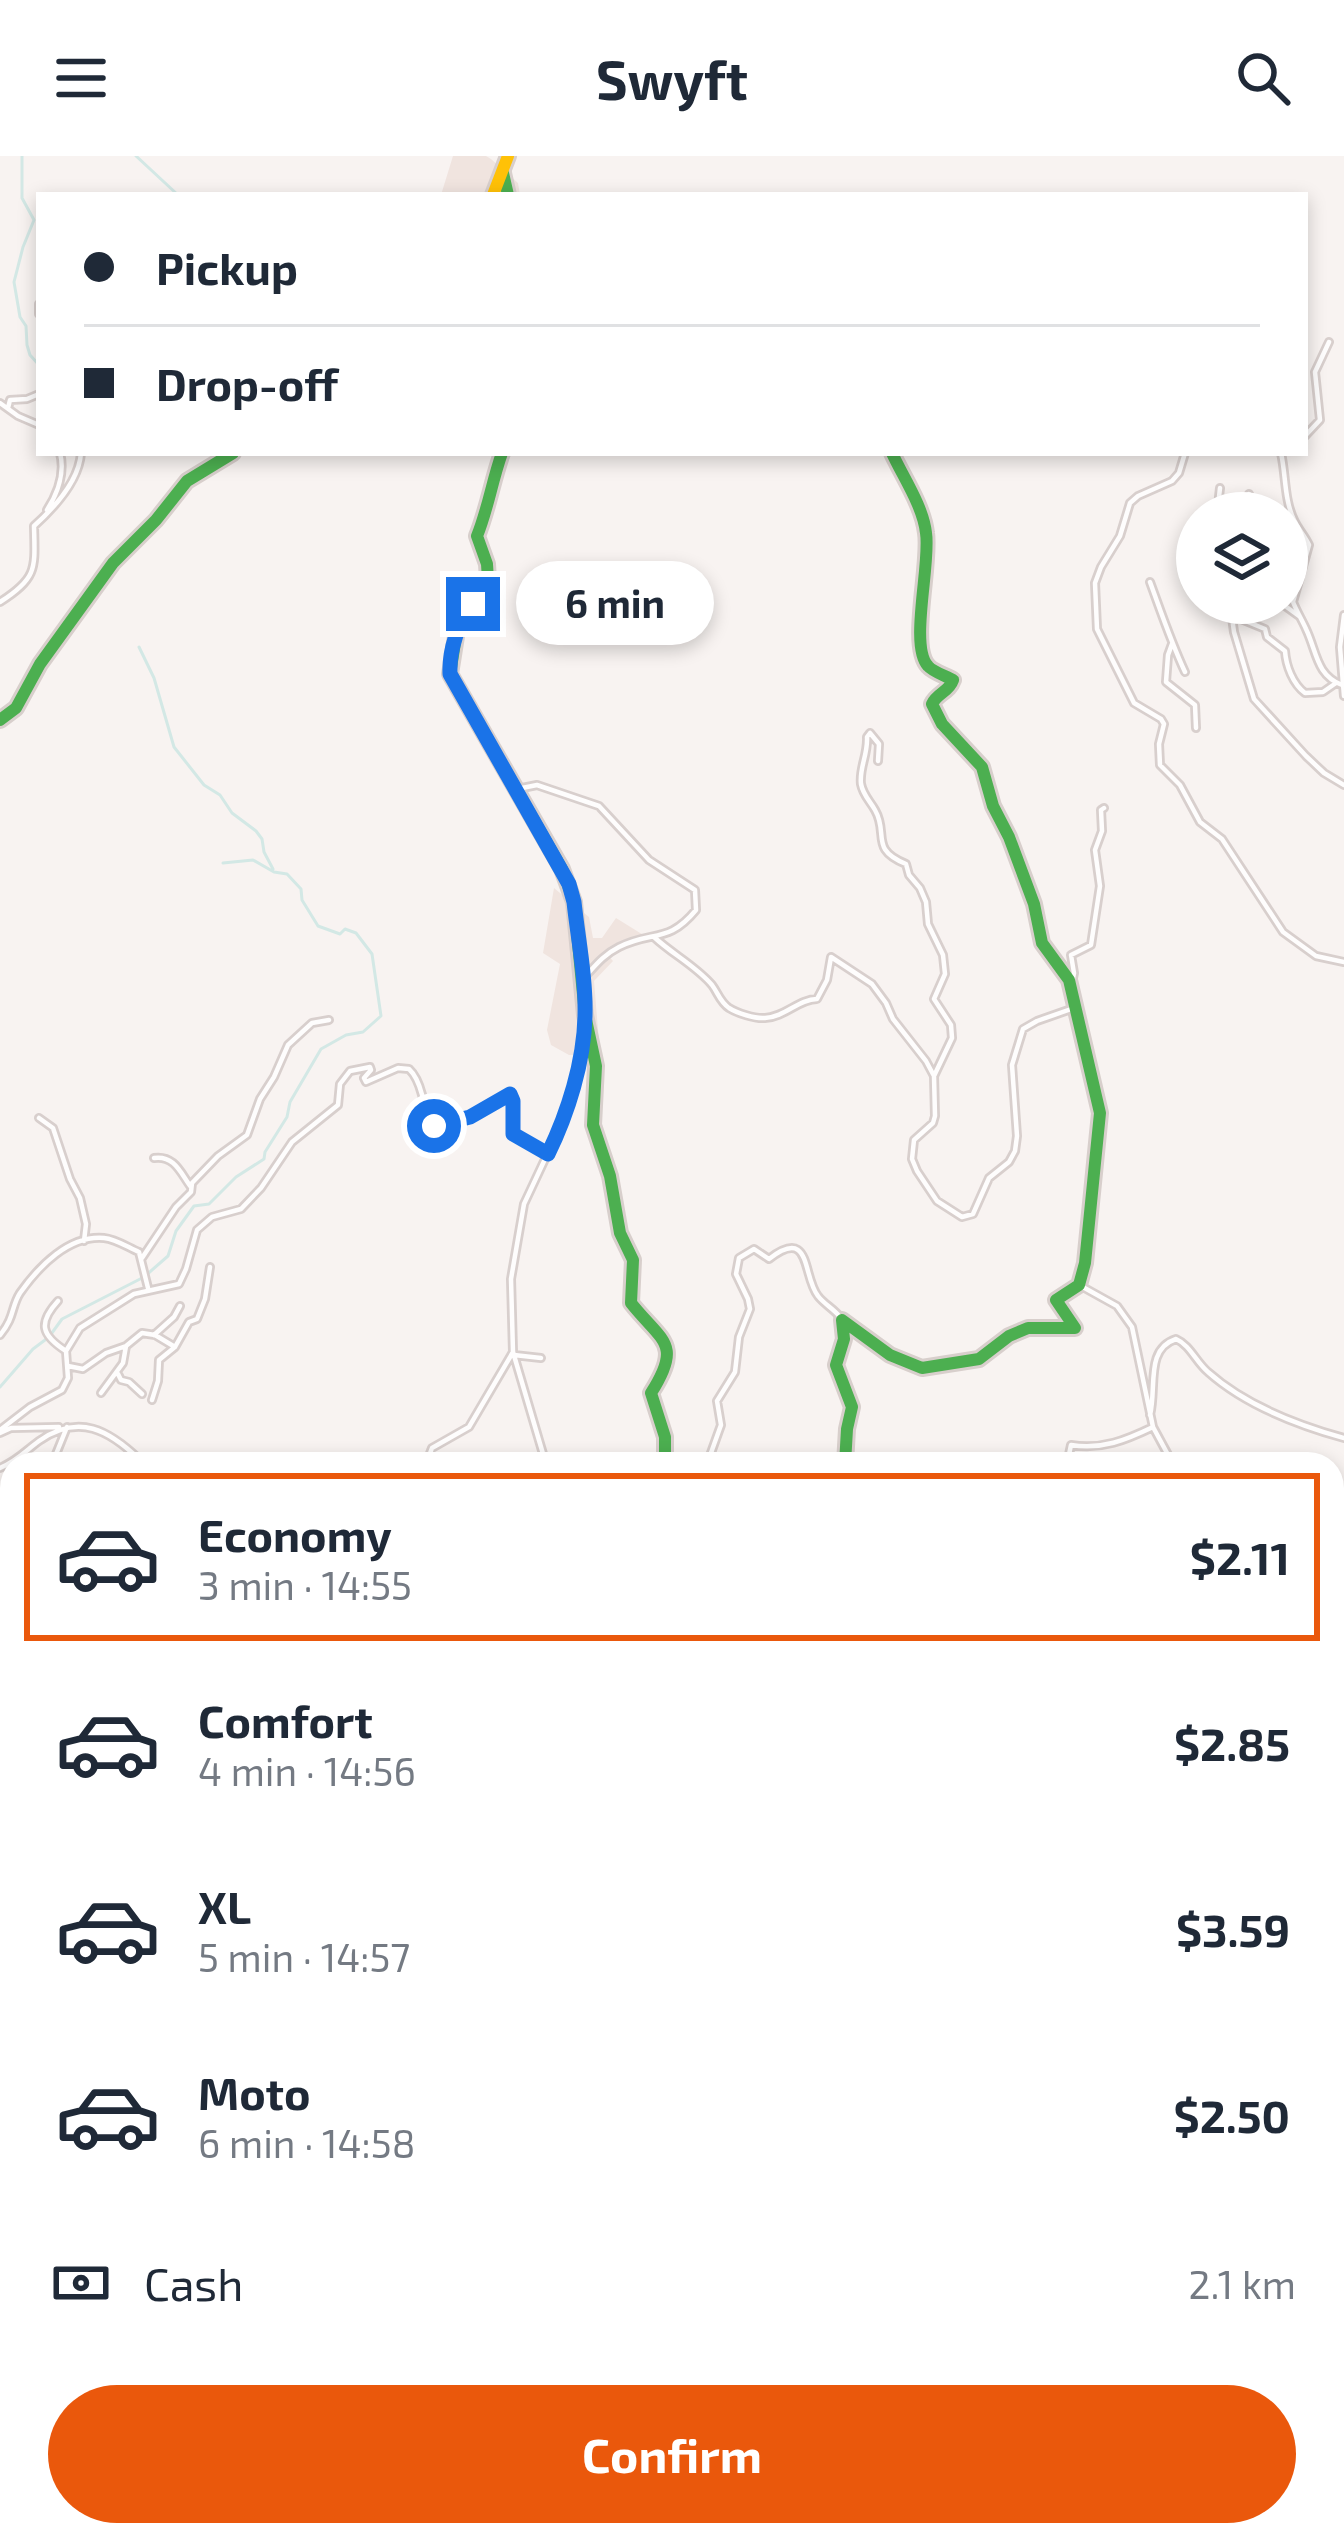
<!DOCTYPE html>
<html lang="en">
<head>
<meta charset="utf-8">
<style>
	body { margin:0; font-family:"Exo 2",sans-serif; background:#f2f2f3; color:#1f2937; height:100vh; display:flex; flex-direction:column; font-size:45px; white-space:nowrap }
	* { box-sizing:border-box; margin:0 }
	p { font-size:39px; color:#747a83 }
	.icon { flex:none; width:66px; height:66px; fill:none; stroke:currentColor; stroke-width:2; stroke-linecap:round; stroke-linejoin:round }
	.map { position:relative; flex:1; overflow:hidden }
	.sheet { position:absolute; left:0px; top:1296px; width:1344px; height:1095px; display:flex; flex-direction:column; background:#fff; border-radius:36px 36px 0 0; box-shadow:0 6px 18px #0003 }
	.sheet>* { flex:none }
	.top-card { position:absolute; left:36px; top:36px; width:1272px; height:264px; border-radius:0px; box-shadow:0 6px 18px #0003; display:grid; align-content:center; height:264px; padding:0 48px; background:#fff }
	.controls { position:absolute; left:1176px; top:336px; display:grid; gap:24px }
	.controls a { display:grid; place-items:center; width:132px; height:132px; border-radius:50%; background:#fff; box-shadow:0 6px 18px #0003; font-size:60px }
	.end { position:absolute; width:54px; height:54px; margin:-27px; border:15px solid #1a73e8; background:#fff; box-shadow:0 0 0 6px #fff }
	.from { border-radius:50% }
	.bubble { position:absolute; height:84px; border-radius:42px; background:#fff; box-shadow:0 6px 18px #0003; font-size:39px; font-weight:700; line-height:84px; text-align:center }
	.top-card b { display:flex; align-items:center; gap:42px; height:114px; font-size:45px }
	.top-card b+b { border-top:3px solid #e0e1e3 }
	.top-card i { width:30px; height:30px; background:#1f2937 }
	ul { padding:21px 0 0; list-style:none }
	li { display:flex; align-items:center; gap:36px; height:168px; margin:0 24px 18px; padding:0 24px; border:6px solid transparent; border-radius:0px }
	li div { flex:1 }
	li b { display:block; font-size:45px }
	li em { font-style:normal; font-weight:700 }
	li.selected { border-color:#ea580c }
	li>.icon { width:108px; height:108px; stroke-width:1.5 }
	.pay { display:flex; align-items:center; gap:30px; height:132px; padding:0 48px; font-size:45px }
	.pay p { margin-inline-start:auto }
	.primary-button { display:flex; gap:24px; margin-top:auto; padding:24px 48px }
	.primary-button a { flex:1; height:138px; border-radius:72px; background:#ea580c; color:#fff; font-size:48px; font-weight:700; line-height:138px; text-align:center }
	header { display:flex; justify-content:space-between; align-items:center; height:156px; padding:0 48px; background:#fff; font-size:54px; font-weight:700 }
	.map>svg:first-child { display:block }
	.residential { fill:#f0e4df }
	.industrial { fill:#eae2e0 }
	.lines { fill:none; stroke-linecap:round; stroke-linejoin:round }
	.stream { stroke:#d3e8e5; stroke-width:3 }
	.street-casing { stroke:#d8cfcd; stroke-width:10 }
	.fast-casing { stroke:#d8cfcc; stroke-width:18 }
	.slow-casing { stroke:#d8cfcc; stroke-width:18 }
	.jam-casing { stroke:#d8cfcc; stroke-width:18 }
	.street { stroke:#fefdfd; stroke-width:4.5 }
	.fast { stroke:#4caf50; stroke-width:12 }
	.slow { stroke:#ffc107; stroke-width:12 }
	.jam { stroke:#c62828; stroke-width:12 }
	.route { stroke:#1a73e8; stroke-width:15 }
</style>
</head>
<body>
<header><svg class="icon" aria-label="menu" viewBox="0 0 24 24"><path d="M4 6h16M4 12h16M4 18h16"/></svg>Swyft<svg class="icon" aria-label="search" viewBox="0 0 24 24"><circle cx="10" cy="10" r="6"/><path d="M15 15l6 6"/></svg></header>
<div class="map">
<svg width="1344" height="2390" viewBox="0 0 1344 2390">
	<rect width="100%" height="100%" fill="#f8f3f1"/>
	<!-- residential -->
	<path class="residential" d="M453,0H486L491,3L518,27L520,39H441Z
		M554,732L589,761L593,782H602L616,762L645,780L604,795L613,805L594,825L600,898L569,899L551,889L547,874L560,808L543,797Z"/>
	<!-- industrial -->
	<path class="industrial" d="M53,2379H408L416,2390H70Z"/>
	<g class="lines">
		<!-- stream -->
		<path class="stream" d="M22,0V42L34,64L23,91L14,126L20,161L26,170L27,189L30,199L39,209
			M136,0L178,39
			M139,491L154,522L174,591L204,629L220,639L232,657L256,675L262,683L264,696L273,713
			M0,1231L33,1193L49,1181L62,1163L144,1121L168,1100L176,1075L194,1050L209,1048L236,1021L264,1003L265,996L287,961L290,946L321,893L346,879L363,876L381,860L372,798L356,777L345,773L340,778L318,770L302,744L301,733L287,718L274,716L253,704L223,707"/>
		<!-- street casing -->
		<g class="street-casing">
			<path id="street" d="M39,148V158
				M0,247L18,260L39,269
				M8,252L10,244L27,243L39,238
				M1305,280L1320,264L1315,216L1329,186
				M1185,297L1179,317L1172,325L1138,340L1130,347L1120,380L1101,411L1095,427L1097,473L1134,547L1161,563L1164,568L1159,588L1160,609L1180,629L1200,666L1222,683L1283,776L1316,800L1344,806
				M1281,297C1286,319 1284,343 1294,364C1298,373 1305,380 1309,389L1293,446C1297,456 1302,464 1306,473C1317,496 1316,519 1342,529
				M1218,350L1220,332
				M1218,353L1245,346L1249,338
				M47,354C58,337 65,316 60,297
				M1150,426C1161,456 1171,486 1185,516
				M0,446C38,422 35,412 34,370C54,352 79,325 81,297
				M1230,447L1234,476L1254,543L1306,600L1324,617L1344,629
				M1281,447L1299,460
				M1231,459L1265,473L1267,481L1285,495C1286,510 1293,528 1305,537L1323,536L1336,527
				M1344,459L1340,491L1344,540
				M1172,488L1168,499L1166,526L1195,549L1196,572
				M878,605L879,588L870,577L867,581C868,599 859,612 861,628C863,639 870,645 875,654C889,678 869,693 906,708L909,719L920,732L926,746L928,768L943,799L945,818L934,843L951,869L952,882L934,920
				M517,633L537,629L599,650L649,704L695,734L696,754C668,788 653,774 619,791C603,799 595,810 583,823
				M654,781C672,798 696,810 712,829C718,837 720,846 729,852C737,857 755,863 765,862C785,861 799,843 817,843L827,824L831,801L872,828L886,847L893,863L926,905L934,920L935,960L933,967L914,984L912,1003L917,1015L937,1045L962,1061L973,1058L989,1022L1009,1006L1015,995L1017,980L1012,909L1023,873L1037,865L1074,852
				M1072,827L1074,817L1071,799L1091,789L1100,730L1095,694L1102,675L1101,654L1104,652
				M39,962L53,972L70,1023L80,1042L86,1068L84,1085
				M154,1002C175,999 181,1018 191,1031
				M142,1102L176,1051L191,1036L192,1027L218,1000L247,979L260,943L274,921L288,889L312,867L329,864
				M58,1145C38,1167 41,1179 66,1195
				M0,1179C15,1161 11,1151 20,1137C39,1110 69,1079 104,1082C116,1083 129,1092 139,1096L148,1132
				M154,1179L174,1161L180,1150
				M175,1191L189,1166L197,1163L205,1143L210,1111
				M514,1199L541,1202
				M68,1210L83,1213L106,1197L126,1190L142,1177L155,1179L175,1191L159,1204L158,1225L152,1244
				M118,1218L121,1224L129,1226L142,1238
				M101,1237L123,1207L126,1190
				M1150,1259C1157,1231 1145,1193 1176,1183C1190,1189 1196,1206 1208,1216C1245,1249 1297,1269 1344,1282
				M1153,1271L1173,1308
				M0,1274L30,1251L62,1234L68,1222L66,1195L80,1172L134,1138L179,1128L186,1113L197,1074L212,1061L241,1053L261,1032L292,986L338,949L340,928L350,915L370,911L371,914L364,922L366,926L398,912L409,913C421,924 426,952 426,968L429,971L470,961L510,938L513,945L512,976L548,998
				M0,1277L11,1272L59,1271
				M52,1308L67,1271
				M426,1308L432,1292L469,1271L513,1196
				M546,1308L513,1196L511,1123L524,1048L560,971L580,903L584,869
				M707,1308L721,1269L717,1245L735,1216L739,1181L750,1153L748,1143L736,1118L739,1102L754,1093L769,1103C812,1070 802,1120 818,1140C824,1148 834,1153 840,1161
				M1067,1308L1071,1289C1102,1294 1126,1284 1153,1271L1132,1171L1117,1150L1081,1130
				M0,1312C18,1304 24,1296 39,1285C79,1257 109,1274 140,1304
				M1332,1492L1344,1490
				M1332,1510L1344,1526
				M0,1519L12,1521
				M0,1526L12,1539
				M1332,1547L1344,1540
				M1332,1617L1344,1626
				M1332,1653L1344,1648
				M0,1693L12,1679
				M0,1724L12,1736
				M0,1743L12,1741
				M0,1804L12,1799
				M1332,1820L1335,1847L1332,1867
				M0,1894L12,1889
				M0,1944L12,1928
				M0,2025L12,2000
				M1332,2031L1344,2015
				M0,2079L7,2087L12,2109
				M6,2085L12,2069
				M1332,2099L1344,2086
				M0,2110L12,2114
				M0,2165L12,2158
				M1332,2175L1344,2160
				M0,2208L12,2198
				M0,2253L12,2263
				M0,2281L8,2293
				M0,2298L3,2303
				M0,2356L12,2351
				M0,2379L4,2385L0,2389
				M37,2379L49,2390
				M652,2379V2390
				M751,2379L763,2390
				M869,2379L888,2390
				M970,2379L988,2390
				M1125,2379L1135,2390
				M27,2390L32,2379
				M861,2390L867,2379
				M1011,2390L1021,2379
				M1142,2390L1146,2379"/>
		</g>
		<!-- fast casing -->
		<g class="fast-casing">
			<path id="fast" d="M503,17L508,39
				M502,297C492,325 488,353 477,380L487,408L488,424L485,433L464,459L457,474L450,518L562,713L574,746L585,859L596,910L593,969L610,1020L620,1077L633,1104L631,1147C662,1186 683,1187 651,1237L665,1281V1308
				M0,564L16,552L40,508L113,407L156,364L187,325L233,297
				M845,1308L847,1273L852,1251L836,1209L844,1183L842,1164L890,1199L922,1212L979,1203L1009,1180L1028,1172H1075L1056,1144L1079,1129L1085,1107L1100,957L1069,824L1042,787L1034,748L1009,681L993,650L982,611L942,568L932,548C937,537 949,536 953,524C946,520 933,516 928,510C909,490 931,407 926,377C923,350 903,321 892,297
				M1332,2223L1344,2213
				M45,2379L60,2390
				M402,2379L410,2390
				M109,2390L143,2379
				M1192,2390L1199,2379"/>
		</g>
		<!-- slow casing -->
		<g class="slow-casing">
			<path id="slow" d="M493,39L508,0"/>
		</g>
		<!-- jam casing -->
		<g class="jam-casing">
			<path id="jam" d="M0,2327L12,2340"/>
		</g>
		<!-- street -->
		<use href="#street" class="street"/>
		<!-- fast -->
		<use href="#fast" class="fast"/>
		<!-- slow -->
		<use href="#slow" class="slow"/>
		<!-- jam -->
		<use href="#jam" class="jam"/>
	</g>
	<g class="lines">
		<!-- route -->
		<path class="route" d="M434,970L470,961L510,938L513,945V978L548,998C568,957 584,906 585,860C586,822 578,783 574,746L569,728L450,518C449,494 458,466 473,448"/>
	</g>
</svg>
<div class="controls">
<a><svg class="icon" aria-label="layers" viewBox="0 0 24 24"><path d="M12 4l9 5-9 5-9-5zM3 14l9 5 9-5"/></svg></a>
</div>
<i class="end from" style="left:434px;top:970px"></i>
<i class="end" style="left:473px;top:448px"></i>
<div class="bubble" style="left:516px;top:405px;width:198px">6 min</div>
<div class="top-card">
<b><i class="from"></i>Pickup</b>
<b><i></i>Drop-off</b>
</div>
<section class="sheet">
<ul>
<li class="selected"><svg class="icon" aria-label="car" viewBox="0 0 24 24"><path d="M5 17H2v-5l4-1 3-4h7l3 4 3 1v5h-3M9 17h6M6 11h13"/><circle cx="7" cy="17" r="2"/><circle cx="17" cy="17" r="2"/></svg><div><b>Economy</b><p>3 min · 14:55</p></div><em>$2.11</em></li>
<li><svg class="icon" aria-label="car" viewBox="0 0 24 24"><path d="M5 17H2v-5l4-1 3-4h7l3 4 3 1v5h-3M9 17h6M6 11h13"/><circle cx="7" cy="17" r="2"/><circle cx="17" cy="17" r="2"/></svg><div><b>Comfort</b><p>4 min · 14:56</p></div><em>$2.85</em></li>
<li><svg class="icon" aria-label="car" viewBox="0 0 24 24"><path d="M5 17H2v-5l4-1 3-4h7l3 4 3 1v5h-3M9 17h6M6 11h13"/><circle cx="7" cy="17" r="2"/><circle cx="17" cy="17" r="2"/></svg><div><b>XL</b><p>5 min · 14:57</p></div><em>$3.59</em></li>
<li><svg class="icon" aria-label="car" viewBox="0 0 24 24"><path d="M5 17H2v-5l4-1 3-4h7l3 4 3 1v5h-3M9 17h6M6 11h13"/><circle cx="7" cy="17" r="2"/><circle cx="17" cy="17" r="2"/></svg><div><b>Moto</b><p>6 min · 14:58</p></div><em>$2.50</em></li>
</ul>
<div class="pay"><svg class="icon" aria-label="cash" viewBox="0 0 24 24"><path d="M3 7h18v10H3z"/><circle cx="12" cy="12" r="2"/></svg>Cash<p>2.1 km</p></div>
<div class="primary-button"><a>Confirm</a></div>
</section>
</div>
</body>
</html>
